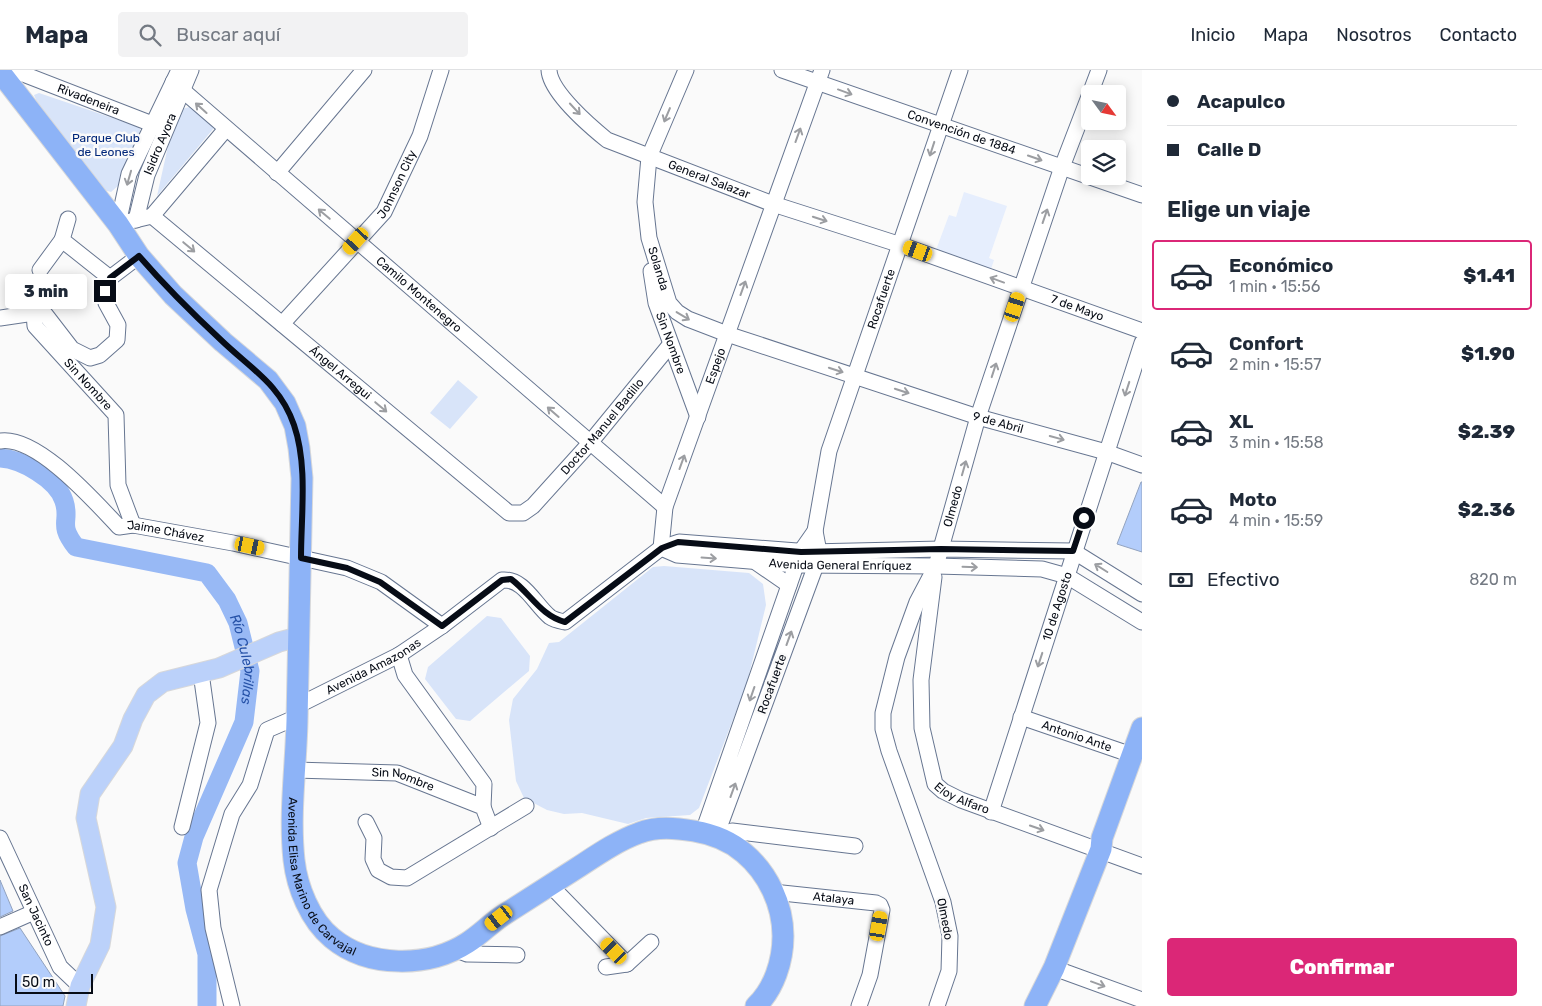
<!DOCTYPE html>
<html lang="es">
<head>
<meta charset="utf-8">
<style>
	body { margin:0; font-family:Rubik,sans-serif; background:#f2f2f3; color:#1f2937; height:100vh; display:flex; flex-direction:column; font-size:19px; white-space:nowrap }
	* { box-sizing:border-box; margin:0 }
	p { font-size:16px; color:#747a83 }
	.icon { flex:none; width:28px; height:28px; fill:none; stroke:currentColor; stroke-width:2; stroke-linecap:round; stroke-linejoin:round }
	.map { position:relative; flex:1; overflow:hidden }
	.details { display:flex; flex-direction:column; background:#fff; width:400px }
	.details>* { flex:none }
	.hud { display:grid; align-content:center; height:110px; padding:0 25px; background:#fff }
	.needle { width:32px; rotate:123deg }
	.fabs { position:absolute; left:1081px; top:15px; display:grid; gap:10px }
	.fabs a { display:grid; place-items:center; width:45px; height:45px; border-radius:5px; background:#fff; box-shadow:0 2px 12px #0003; font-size:25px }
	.scale { position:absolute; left:15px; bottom:12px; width:78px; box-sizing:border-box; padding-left:5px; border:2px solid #070c16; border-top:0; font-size:14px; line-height:18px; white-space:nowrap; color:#070c16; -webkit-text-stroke:4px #fafafa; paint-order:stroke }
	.end { position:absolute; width:22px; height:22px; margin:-11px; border:6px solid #070c16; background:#fff; box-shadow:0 0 0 2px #fff }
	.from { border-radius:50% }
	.bubble { position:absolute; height:35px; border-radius:5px; background:#fff; box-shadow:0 2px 12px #0003; font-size:16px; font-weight:800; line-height:35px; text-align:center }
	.car { position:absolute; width:15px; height:30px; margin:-15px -8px; border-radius:6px; box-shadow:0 0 4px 1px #0007; background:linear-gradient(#f5c518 24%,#345 0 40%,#f5c518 0 76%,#345 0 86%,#f5c518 0) }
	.hud b { display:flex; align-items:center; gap:18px; height:48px; font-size:19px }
	.hud b+b { border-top:1px solid #e0e1e3 }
	.hud i { width:12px; height:12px; background:#1f2937 }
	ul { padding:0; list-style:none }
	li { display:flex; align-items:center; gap:15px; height:70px; margin:0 10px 8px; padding:0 15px; border:2px solid transparent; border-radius:5px }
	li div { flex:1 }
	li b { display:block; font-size:19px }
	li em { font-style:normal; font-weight:800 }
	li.on { border-color:#db2777 }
	li>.icon { width:45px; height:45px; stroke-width:1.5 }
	h2 { padding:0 25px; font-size:22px; line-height:60px }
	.pay { display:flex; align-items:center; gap:12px; height:55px; padding:0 25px; font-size:19px }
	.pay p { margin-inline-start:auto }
	.button { display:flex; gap:10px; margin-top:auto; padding:10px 25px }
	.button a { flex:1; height:58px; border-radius:5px; background:#db2777; color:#fff; font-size:20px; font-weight:800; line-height:58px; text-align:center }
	header { display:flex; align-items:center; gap:30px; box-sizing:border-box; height:70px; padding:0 25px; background:#fff; border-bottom:1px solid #e0e1e3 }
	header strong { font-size:24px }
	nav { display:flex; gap:28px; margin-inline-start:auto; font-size:18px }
	.search { width:350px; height:45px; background:#f2f2f3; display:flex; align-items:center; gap:12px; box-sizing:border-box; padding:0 18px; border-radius:5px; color:#747a83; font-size:19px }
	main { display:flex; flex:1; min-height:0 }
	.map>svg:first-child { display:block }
	.built { fill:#e6eefd }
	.green { fill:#d8e4f9 }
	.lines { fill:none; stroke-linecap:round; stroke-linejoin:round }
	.river { stroke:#98b9f5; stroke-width:19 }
	.building { fill:#b3cdfb; stroke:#92a3bf }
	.minor-casing { stroke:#677691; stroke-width:17 }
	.major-casing { stroke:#d7d8da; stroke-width:21 }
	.highway-casing { stroke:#d7d8da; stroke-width:23 }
	.minor { stroke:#fff; stroke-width:15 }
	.major { stroke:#bbd1fa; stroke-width:19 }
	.highway { stroke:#8db3f7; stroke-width:21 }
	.oneway { stroke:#9c9ea2 }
	.route { stroke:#070c16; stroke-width:6 }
	.labels { text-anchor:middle; stroke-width:5; stroke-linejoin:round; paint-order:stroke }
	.street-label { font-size:12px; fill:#070c16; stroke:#fafafa }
	.park-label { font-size:12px; fill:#002679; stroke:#fafafa }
	.water-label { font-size:14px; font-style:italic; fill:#2551a7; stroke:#fafafa }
</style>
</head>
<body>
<header>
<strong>Mapa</strong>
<div class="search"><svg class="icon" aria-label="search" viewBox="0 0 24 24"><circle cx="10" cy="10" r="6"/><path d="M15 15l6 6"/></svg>Buscar aquí</div>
<nav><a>Inicio</a><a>Mapa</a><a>Nosotros</a><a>Contacto</a></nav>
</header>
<main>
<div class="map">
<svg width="1142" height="936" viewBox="0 0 1142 936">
	<rect width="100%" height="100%" fill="#fafafa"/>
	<!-- built -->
	<path class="built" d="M964,122L1007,136L989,188L994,190L991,199L936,180L949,145L956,147Z"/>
	<!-- green -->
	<path class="green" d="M39,23L139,57L142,64L119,115L111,122L104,120L37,32L34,25Z
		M190,37L214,58L157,126L170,67L181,39Z
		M458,310L478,327L450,359L430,343Z
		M664,496L749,503L763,514L766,535L747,613L699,738L690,745L646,748L628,754L582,743L564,744L547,740L524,728L516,711L509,650L513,629L537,599L549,573L559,572L653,497Z
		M487,546L501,548L530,586L529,601L470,651L456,649L425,609L428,597Z"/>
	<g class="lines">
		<!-- river -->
		<path class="river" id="s1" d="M0,388C21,389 57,409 64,431C71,452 57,453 76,477L207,503L227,530L238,553L250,601L244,652L194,767L187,793L195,839L207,884V936"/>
	</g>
	<!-- building -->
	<path class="building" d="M1141,412H1142V482L1117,474Z
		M0,810L13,841L0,847Z
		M20,858L65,926L63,936H0V866Z"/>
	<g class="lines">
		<!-- minor casing -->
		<g class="minor-casing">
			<g id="minor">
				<path id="s2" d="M13,0L165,59"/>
				<path d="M179,0L129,104L118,154L152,146L225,60"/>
				<path id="s3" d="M549,0C550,22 591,57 607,70L773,134L901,175L1142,261"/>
				<path id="s4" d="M686,0L649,87L645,132L649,168L669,233L677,242L688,249L727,264L978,347L1106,382L1142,395"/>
				<path id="s5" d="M782,0L1142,125"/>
				<path id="s6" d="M173,12L665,437"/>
				<path d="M1090,24L1099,0"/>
				<path d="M277,103L364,0"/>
				<path id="s7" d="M152,146L509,443H523L533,436L589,374L670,275"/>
				<path d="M68,149L62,170L110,208"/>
				<path id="s8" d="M136,150L147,105L191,0"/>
				<path d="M40,200L62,170"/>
				<path id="s9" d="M651,201L656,233L698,347"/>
				<path id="s10" d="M34,243L35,256L116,345L118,415L133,455"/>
				<path d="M0,248L34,243L45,244L72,279L90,288L100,285L117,270L118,255L106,233L105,221L110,208L139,186"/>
				<path id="s11" d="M282,254L384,142L420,66L441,0"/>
				<path id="s12" d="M0,371C37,365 95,432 119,457L133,455L233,473L347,498L381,512L442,556"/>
				<path id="s13" d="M815,461L829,381L960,0"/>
				<path id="s14" d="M661,478L665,437L822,0"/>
				<path id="s15" d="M661,478L677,485L796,495L936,496L1042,499L1067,506L1142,552"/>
				<path d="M757,493L789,515"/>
				<path id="s16" d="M934,507L921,610L922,658L935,714L943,721L961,730L1142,796"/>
				<path d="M399,585L405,605L484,714L483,737"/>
				<path id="s17" d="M297,636L399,585L442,556L502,510C524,508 535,535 550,547C554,550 560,551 565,552L661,478L679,472L810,482L941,479L1073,481L1142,524"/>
				<path id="s18" d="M1021,647L1132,685"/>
				<path id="s19" d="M295,700L397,703L483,737L491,758"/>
				<path id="s20" d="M991,742L1142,273"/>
				<path d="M366,752L374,768L373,789L378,800L391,807L407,808L526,736"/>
				<path d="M182,757L208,653L201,603"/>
				<path d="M703,762L801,481L815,461L819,482L816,495L716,766"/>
				<path d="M716,766L732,761L855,776"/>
				<path id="s21" d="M0,768L60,897L80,916"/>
				<path d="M550,815L627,894"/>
				<path id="s22" d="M773,822L876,833L880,835L882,840L870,905L859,936"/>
				<path d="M0,857L34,842"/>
				<path d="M454,879L467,884L517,885"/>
				<path d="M606,897L627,894L651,872"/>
				<path d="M1054,898L1142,930"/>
				<path d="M232,936L213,858L209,820L232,744L250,715L267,660L297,647"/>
				<path id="s23" d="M937,936L949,901L950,866L943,832L889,681L883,659V643L897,587L917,532L936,496L978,347L1062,97L1090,24"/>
			</g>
		</g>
		<!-- major casing -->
		<g class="major-casing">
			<path id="major" d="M76,936L80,916L100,875L106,837L86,748L90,724L123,676L133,649L146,625L163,612L219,598L279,572L298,567"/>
		</g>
		<!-- highway casing -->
		<g class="highway-casing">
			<g id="highway">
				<path id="s24" d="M0,2L118,154L139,186L173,225L223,272L268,310L285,333L295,356L299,378L302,408C300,489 299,570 297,651C296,697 289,744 294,790C297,817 310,850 332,868C368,898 428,898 467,873C480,865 490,854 502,846C527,830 552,814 577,798C597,785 617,771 639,763C657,756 676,758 694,761C712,764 730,771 744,783C768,803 783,835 783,866C783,891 774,919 756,936"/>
				<path d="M1035,936L1054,898L1101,779L1102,768L1142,658"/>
			</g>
		</g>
		<!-- minor -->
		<use href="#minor" class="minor"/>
		<!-- major -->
		<use href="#major" class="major"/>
		<!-- highway -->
		<use href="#highway" class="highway"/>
	</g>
	<!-- one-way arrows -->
	<defs><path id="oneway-shaft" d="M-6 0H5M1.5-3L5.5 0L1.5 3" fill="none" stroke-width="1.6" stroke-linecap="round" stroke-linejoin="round" transform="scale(1.25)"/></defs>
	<g class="oneway">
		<use href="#oneway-shaft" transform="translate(845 22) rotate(20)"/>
		<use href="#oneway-shaft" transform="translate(201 38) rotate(-138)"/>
		<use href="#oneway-shaft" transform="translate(575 39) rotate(47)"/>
		<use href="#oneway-shaft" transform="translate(667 45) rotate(113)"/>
		<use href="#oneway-shaft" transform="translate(798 65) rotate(-70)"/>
		<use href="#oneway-shaft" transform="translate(932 79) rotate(108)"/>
		<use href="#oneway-shaft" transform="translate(1035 88) rotate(19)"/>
		<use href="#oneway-shaft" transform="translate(129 108) rotate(106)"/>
		<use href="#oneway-shaft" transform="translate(324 144) rotate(-140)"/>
		<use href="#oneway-shaft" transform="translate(1045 146) rotate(-71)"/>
		<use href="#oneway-shaft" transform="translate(820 149) rotate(18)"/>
		<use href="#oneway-shaft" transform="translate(189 177) rotate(40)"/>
		<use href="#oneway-shaft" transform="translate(997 210) rotate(-160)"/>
		<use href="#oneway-shaft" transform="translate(743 218) rotate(-70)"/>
		<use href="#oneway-shaft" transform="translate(683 246) rotate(31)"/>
		<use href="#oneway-shaft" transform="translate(836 300) rotate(18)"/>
		<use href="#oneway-shaft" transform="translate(994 300) rotate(-72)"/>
		<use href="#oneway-shaft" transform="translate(1127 319) rotate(108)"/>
		<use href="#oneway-shaft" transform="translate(902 321) rotate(18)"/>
		<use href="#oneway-shaft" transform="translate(381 337) rotate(40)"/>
		<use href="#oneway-shaft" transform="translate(553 342) rotate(-139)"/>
		<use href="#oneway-shaft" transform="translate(1057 368) rotate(15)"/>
		<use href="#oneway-shaft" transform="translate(682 392) rotate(-70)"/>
		<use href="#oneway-shaft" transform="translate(964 398) rotate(-74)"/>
		<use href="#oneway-shaft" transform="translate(709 488) rotate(4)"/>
		<use href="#oneway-shaft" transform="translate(970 497) rotate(2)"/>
		<use href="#oneway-shaft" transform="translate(1101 498) rotate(-148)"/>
		<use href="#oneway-shaft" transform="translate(789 568) rotate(-70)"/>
		<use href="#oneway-shaft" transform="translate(1040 590) rotate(108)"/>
		<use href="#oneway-shaft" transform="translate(752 624) rotate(109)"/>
		<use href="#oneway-shaft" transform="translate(733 720) rotate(-70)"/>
		<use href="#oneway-shaft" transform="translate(1037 758) rotate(19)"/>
		<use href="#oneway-shaft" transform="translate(1098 914) rotate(20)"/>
	</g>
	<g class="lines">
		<!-- route -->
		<path class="route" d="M105,221L110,208L139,186C165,216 192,243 221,270C251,299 280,314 294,355C308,396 301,445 301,488L347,498L380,512L442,556L502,510L511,509C530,523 541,546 565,552L662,478L678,472L801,482L941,479L1073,481L1084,448"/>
	</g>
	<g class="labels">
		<!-- street labels -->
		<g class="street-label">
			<text dy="4" stroke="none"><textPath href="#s2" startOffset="81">Rivadeneira</textPath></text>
			<text dy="4" stroke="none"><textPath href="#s5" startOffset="190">Convención de 1884</textPath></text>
			<text dy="4" stroke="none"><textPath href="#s8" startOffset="80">Isidro Ayora</textPath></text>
			<text dy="4" stroke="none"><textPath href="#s3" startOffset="202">General Salazar</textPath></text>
			<text dy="4" stroke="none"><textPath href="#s11" startOffset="182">Johnson City</textPath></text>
			<text dy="4" stroke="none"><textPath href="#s4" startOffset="208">Solanda</textPath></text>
			<text dy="4" stroke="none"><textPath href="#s6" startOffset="325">Camilo Montenegro</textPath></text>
			<text dy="4" stroke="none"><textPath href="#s13" startOffset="242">Rocafuerte</textPath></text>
			<text dy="4" stroke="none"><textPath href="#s3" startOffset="592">7 de Mayo</textPath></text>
			<text dy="4" stroke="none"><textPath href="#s9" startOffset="75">Sin Nombre</textPath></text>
			<text dy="4" stroke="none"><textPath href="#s14" startOffset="191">Espejo</textPath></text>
			<text dy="4" stroke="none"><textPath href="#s7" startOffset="245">Ángel Arregui</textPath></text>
			<text dy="4" stroke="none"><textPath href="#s10" startOffset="92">Sin Nombre</textPath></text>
			<text dy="4" stroke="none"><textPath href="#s4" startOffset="596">9 de Abril</textPath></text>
			<text dy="4" stroke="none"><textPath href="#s7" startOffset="596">Doctor Manuel Badillo</textPath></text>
			<text dy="4" stroke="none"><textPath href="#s23" startOffset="525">Olmedo</textPath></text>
			<text dy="4" stroke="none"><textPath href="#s12" startOffset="198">Jaime Chávez</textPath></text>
			<text dy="4" stroke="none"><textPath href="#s15" startOffset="181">Avenida General Enríquez</textPath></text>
			<text dy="4" stroke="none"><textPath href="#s20" startOffset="216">10 de Agosto</textPath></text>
			<text dy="4" stroke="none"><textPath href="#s17" startOffset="86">Avenida Amazonas</textPath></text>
			<text transform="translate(772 614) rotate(-70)" y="4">Rocafuerte</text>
			<text dy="4" stroke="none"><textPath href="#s18" startOffset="59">Antonio Ante</textPath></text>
			<text dy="4" stroke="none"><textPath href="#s19" startOffset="109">Sin Nombre</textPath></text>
			<text dy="4" stroke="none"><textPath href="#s16" startOffset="240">Eloy Alfaro</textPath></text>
			<text dy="4" stroke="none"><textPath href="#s24" startOffset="925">Avenida Elisa Marino de Carvajal</textPath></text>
			<text dy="4" stroke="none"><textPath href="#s22" startOffset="61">Atalaya</textPath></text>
			<text dy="4" stroke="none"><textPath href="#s21" startOffset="85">San Jacinto</textPath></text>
			<text transform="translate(945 849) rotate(79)" y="4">Olmedo</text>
		</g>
		<!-- park labels -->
		<g class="park-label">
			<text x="106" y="72">Parque Club<tspan x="106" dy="14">de Leones</tspan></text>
		</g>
		<!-- water labels -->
		<g class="water-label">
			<text dy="5" stroke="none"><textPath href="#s1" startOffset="359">Río Culebrillas</textPath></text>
		</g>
	</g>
</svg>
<div class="fabs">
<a><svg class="needle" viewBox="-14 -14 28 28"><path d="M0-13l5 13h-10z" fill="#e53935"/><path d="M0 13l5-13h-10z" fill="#747a83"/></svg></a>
<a><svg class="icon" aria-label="layers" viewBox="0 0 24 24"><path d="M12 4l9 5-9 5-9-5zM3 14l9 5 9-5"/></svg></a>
</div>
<div class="scale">50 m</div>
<i class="end from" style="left:1084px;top:448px"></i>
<i class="end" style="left:105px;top:221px"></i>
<div class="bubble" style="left:5px;top:204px;width:82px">3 min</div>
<i class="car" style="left:356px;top:171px;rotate:222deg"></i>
<i class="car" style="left:918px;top:181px;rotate:290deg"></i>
<i class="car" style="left:1015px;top:237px;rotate:18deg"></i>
<i class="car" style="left:250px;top:476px;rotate:102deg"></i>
<i class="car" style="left:499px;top:848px;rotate:232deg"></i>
<i class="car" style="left:879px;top:856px;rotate:10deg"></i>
<i class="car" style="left:614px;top:881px;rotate:316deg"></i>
</div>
<section class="details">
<div class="hud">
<b><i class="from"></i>Acapulco</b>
<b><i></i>Calle D</b>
</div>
<h2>Elige un viaje</h2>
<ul>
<li class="on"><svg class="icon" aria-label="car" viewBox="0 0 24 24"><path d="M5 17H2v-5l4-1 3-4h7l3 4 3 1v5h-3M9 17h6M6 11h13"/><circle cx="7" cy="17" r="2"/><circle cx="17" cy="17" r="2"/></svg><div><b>Económico</b><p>1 min · 15:56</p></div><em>$1.41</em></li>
<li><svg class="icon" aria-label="car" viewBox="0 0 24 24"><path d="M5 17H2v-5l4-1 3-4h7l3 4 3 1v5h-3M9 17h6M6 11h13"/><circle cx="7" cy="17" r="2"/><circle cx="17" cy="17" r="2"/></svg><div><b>Confort</b><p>2 min · 15:57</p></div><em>$1.90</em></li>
<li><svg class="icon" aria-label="car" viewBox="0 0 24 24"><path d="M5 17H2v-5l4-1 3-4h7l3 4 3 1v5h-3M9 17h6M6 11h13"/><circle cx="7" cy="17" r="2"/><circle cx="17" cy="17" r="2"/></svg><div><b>XL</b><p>3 min · 15:58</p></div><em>$2.39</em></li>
<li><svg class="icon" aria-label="car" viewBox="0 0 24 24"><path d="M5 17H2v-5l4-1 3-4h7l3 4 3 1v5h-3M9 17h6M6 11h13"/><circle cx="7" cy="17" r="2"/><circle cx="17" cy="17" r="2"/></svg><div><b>Moto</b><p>4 min · 15:59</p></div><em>$2.36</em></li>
</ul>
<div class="pay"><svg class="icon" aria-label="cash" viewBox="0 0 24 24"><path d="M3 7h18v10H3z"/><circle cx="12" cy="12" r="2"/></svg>Efectivo<p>820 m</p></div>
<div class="button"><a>Confirmar</a></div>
</section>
</main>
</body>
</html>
